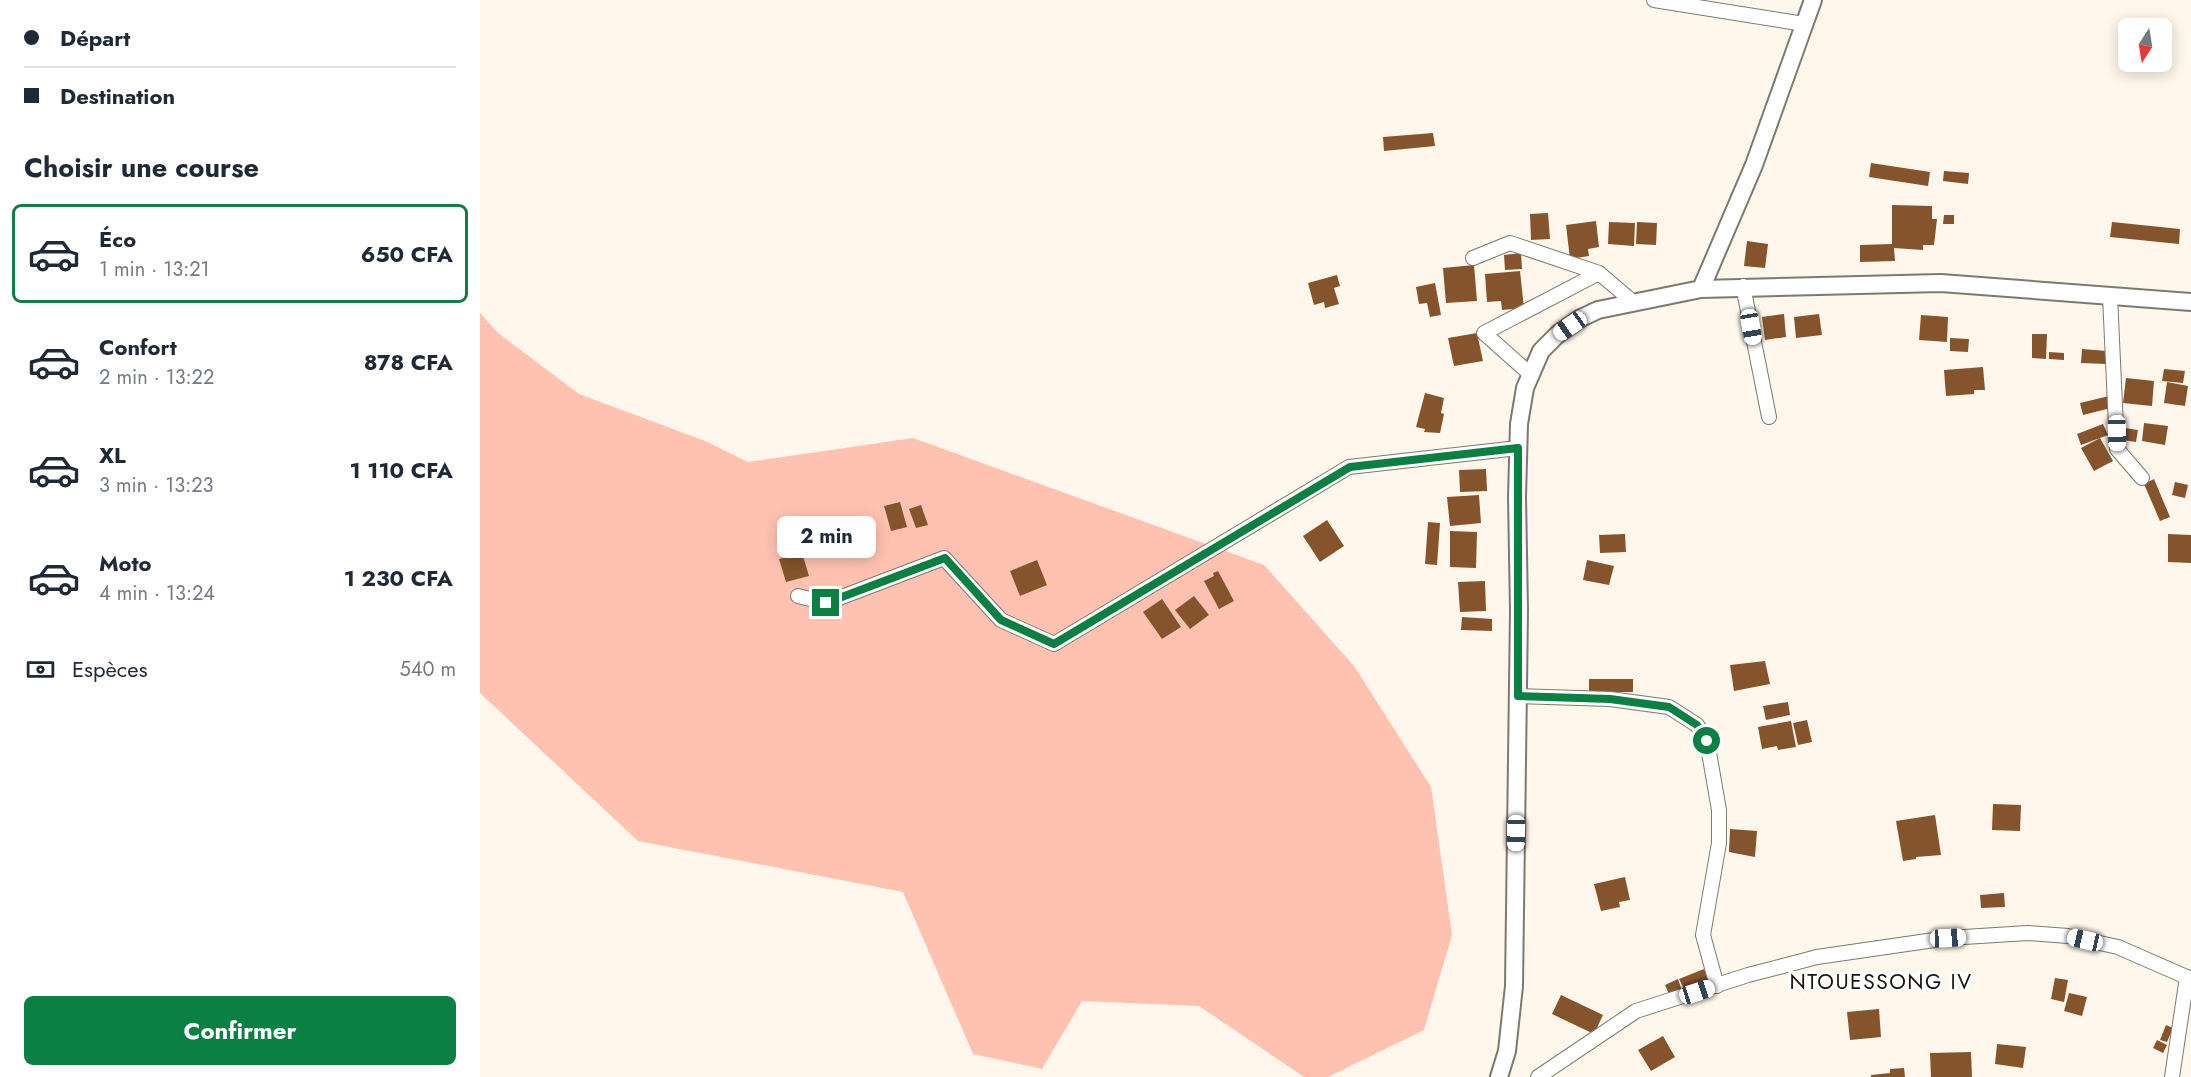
<!DOCTYPE html>
<html lang="fr">
<head>
<meta charset="utf-8">
<style>
	body { margin:0; font-family:Jost,sans-serif; background:#f2f2f3; color:#1f2937; height:100vh; display:flex; flex-direction:column; font-size:22px; white-space:nowrap }
	* { box-sizing:border-box; margin:0 }
	p { font-size:20px; color:#747a83 }
	.icon { flex:none; width:33px; height:33px; fill:none; stroke:currentColor; stroke-width:2; stroke-linecap:round; stroke-linejoin:round }
	.map { position:relative; flex:1; overflow:hidden }
	.panel { display:flex; flex-direction:column; background:#fff; width:480px }
	.panel>* { flex:none }
	.hud { display:grid; align-content:center; height:132px; padding:0 24px; background:#fff }
	.needle { width:39px; rotate:192deg }
	.buttons { position:absolute; left:1638px; top:18px; display:grid; gap:12px }
	.buttons a { display:grid; place-items:center; width:54px; height:54px; border-radius:9px; background:#fff; box-shadow:0 3px 15px #0003; font-size:30px }
	.end { position:absolute; width:27px; height:27px; margin:-14px; border:8px solid #0b8043; background:#fff; box-shadow:0 0 0 3px #fff }
	.from { border-radius:50% }
	.bubble { position:absolute; height:42px; border-radius:9px; background:#fff; box-shadow:0 3px 15px #0003; font-size:20px; font-weight:700; line-height:42px; text-align:center }
	.car { position:absolute; width:18px; height:36px; margin:-18px -9px; border-radius:8px; box-shadow:0 0 4px 2px #0007; background:linear-gradient(#fff 24%,#345 0 40%,#fff 0 76%,#345 0 86%,#fff 0) }
	.hud b { display:flex; align-items:center; gap:21px; height:57px; font-size:22px }
	.hud b+b { border-top:2px solid #e0e1e3 }
	.hud i { width:15px; height:15px; background:#1f2937 }
	ul { padding:0; list-style:none }
	li { display:flex; align-items:center; gap:18px; height:99px; margin:0 12px 9px; padding:0 12px; border:3px solid transparent; border-radius:9px }
	li div { flex:1 }
	li b { display:block; font-size:22px }
	li em { font-style:normal; font-weight:700 }
	li.active { border-color:#0b8043 }
	li>.icon { width:54px; height:54px; stroke-width:1.5 }
	h2 { padding:0 24px; font-size:27px; line-height:72px }
	.pay { display:flex; align-items:center; gap:15px; height:66px; padding:0 24px; font-size:22px }
	.pay p { margin-inline-start:auto }
	.primary-button { display:flex; gap:12px; margin-top:auto; padding:12px 24px }
	.primary-button a { flex:1; height:69px; border-radius:9px; background:#0b8043; color:#fff; font-size:24px; font-weight:700; line-height:69px; text-align:center }
	main { display:flex; flex:1; min-height:0 }
	.map>svg:first-child { display:block }
	.green { fill:#ffc2b1 }
	.building { fill:#85542c }
	.lines { fill:none; stroke-linecap:round; stroke-linejoin:round }
	.minor-casing { stroke:#7f786e; stroke-width:16 }
	.tertiary-casing { stroke:#7f786e; stroke-width:20 }
	.minor { stroke:#fff; stroke-width:14 }
	.tertiary { stroke:#fff; stroke-width:16 }
	.route { stroke:#0b8043; stroke-width:8 }
	.labels { text-anchor:middle; stroke-width:6; stroke-linejoin:round; paint-order:stroke }
	.quarter-label { font-size:21px; letter-spacing:1.5px; fill:#181511; stroke:#fff }
</style>
</head>
<body>
<main>
<section class="panel">
<div class="hud">
<b><i class="from"></i>Départ</b>
<b><i></i>Destination</b>
</div>
<h2>Choisir une course</h2>
<ul>
<li class="active"><svg class="icon" aria-label="car" viewBox="0 0 24 24"><path d="M5 17H2v-5l4-1 3-4h7l3 4 3 1v5h-3M9 17h6M6 11h13"/><circle cx="7" cy="17" r="2"/><circle cx="17" cy="17" r="2"/></svg><div><b>Éco</b><p>1 min · 13:21</p></div><em>650 CFA</em></li>
<li><svg class="icon" aria-label="car" viewBox="0 0 24 24"><path d="M5 17H2v-5l4-1 3-4h7l3 4 3 1v5h-3M9 17h6M6 11h13"/><circle cx="7" cy="17" r="2"/><circle cx="17" cy="17" r="2"/></svg><div><b>Confort</b><p>2 min · 13:22</p></div><em>878 CFA</em></li>
<li><svg class="icon" aria-label="car" viewBox="0 0 24 24"><path d="M5 17H2v-5l4-1 3-4h7l3 4 3 1v5h-3M9 17h6M6 11h13"/><circle cx="7" cy="17" r="2"/><circle cx="17" cy="17" r="2"/></svg><div><b>XL</b><p>3 min · 13:23</p></div><em>1 110 CFA</em></li>
<li><svg class="icon" aria-label="car" viewBox="0 0 24 24"><path d="M5 17H2v-5l4-1 3-4h7l3 4 3 1v5h-3M9 17h6M6 11h13"/><circle cx="7" cy="17" r="2"/><circle cx="17" cy="17" r="2"/></svg><div><b>Moto</b><p>4 min · 13:24</p></div><em>1 230 CFA</em></li>
</ul>
<div class="pay"><svg class="icon" aria-label="cash" viewBox="0 0 24 24"><path d="M3 7h18v10H3z"/><circle cx="12" cy="12" r="2"/></svg>Espèces<p>540 m</p></div>
<div class="primary-button"><a>Confirmer</a></div>
</section>
<div class="map">
<svg width="1711" height="1077" viewBox="0 0 1711 1077">
	<rect width="100%" height="100%" fill="#fff7eb"/>
	<!-- green -->
	<path class="green" d="M0,313L18,333L99,394L225,441L268,462L433,438L784,565L874,666L951,787L972,935L944,1030L848,1077H824L719,1006L602,1001L562,1069L493,1054L423,892L158,841L0,693Z"/>
	<!-- building -->
	<path class="building" d="M953,133L955,146L904,151L903,137Z
		M1391,163L1450,172L1448,186L1389,177Z
		M1464,171L1489,173L1488,184L1463,181Z
		M1412,205L1452,206V219H1457L1454,245H1443V250L1414,248L1415,261L1380,262V245L1412,244Z
		M1068,213L1070,239L1051,240L1050,214Z
		M1464,215H1474V224H1463Z
		M1116,221L1119,247L1108,249L1109,256L1090,259L1086,225Z
		M1129,222L1155,223L1154,246L1128,244Z
		M1157,222L1177,223L1176,245L1156,244Z
		M1632,222L1700,229L1699,244L1630,237Z
		M1267,241L1288,244L1285,268L1264,266Z
		M1041,253L1042,269L1025,270L1024,255Z
		M994,265L997,301L966,303L963,268Z
		M1040,271L1044,308L1022,310L1021,301L1007,302L1005,274Z
		M857,275L860,286L854,288L859,304L845,308L844,302L834,305L828,283Z
		M955,283L961,315L950,317L947,303L939,304L936,287Z
		M1304,314L1306,337L1285,340L1282,317Z
		M1339,314L1342,335L1316,338L1314,317Z
		M1441,315L1468,317L1467,342L1439,340Z
		M997,333L1003,361L974,366L968,338Z
		M1552,334H1567L1566,359L1552,358Z
		M1470,338L1489,339L1488,352L1470,351Z
		M1602,349L1627,351L1626,364L1601,363Z
		M1569,352L1584,353V360L1569,359Z
		M1503,367L1505,390H1494V394L1466,396L1464,370Z
		M1684,369L1705,371L1703,383L1682,381Z
		M1646,378L1674,381L1672,406L1643,403Z
		M1687,382L1708,386L1705,406L1684,403Z
		M945,393L964,398L961,413L964,414L960,433L944,432L945,429L936,427Z
		M1629,396L1631,408L1603,415L1600,403Z
		M1664,423L1688,426L1685,445L1662,441Z
		M1623,424L1628,435L1601,445L1597,434Z
		M1645,428L1658,430L1656,442L1643,440Z
		M1620,438L1633,461L1614,471L1601,448Z
		M1006,469L1007,491L980,492L979,470Z
		M1674,479L1690,517L1680,521L1664,484Z
		M1695,482L1708,485L1705,498L1692,495Z
		M999,495L1001,523L970,526L967,497Z
		M420,502L427,527L411,531L404,506Z
		M441,505L448,525L436,528L429,509Z
		M847,520L864,546L840,562L823,536Z
		M948,522L960,523L957,565L945,564Z
		M970,531L997,532L996,568L970,567Z
		M1145,534L1146,552L1120,553L1119,535Z
		M1688,534L1711,535V563L1688,562Z
		M322,553L329,576L306,582L299,559Z
		M557,560L567,585L540,596L530,571Z
		M1107,560L1134,566L1129,585L1103,580Z
		M738,571L754,601L739,609L724,581L734,576L733,573Z
		M1005,581L1006,611L980,612L978,582Z
		M714,596L729,615L710,629L695,610Z
		M682,599L701,627L682,639L663,612Z
		M982,617L1012,619V631L981,630Z
		M1285,661L1290,684L1254,691L1250,665Z
		M1109,679H1153V692H1109Z
		M1308,702L1310,715L1286,720L1283,706Z
		M1327,720L1332,742L1318,745L1313,723Z
		M1311,721L1316,747L1298,750L1297,746L1282,749L1278,727Z
		M1513,804L1541,805L1540,831L1512,830Z
		M1455,815L1461,855L1436,857V859L1423,861L1416,821Z
		M1250,829L1277,831L1275,857L1249,852Z
		M1145,877L1150,900L1139,902L1140,907L1121,911L1114,884Z
		M1524,893L1525,907L1501,908L1500,895Z
		M1224,969L1229,981L1205,991L1199,979Z
		M1575,978L1588,980L1584,1002L1571,999Z
		M1198,979L1202,991L1190,996L1185,985Z
		M1589,993L1607,997L1602,1016L1584,1011Z
		M1081,995L1123,1015L1114,1034L1072,1014Z
		M1399,1009L1401,1037L1370,1040L1367,1012Z
		M1686,1025L1693,1028L1687,1042L1680,1040Z
		M1183,1036L1195,1057L1171,1071L1158,1050Z
		M1677,1040L1687,1045L1683,1053L1673,1048Z
		M1517,1044L1546,1047L1543,1068L1515,1064Z
		M1491,1052L1492,1077H1451L1450,1053Z
		M1424,1068L1425,1077H1391V1075L1410,1073V1069Z"/>
	<g class="lines">
		<!-- minor casing -->
		<g class="minor-casing">
			<path id="minor" d="M1174,0L1324,24
				M993,258L1030,243L1119,273L1153,302
				M1263,286L1289,417
				M1630,296L1637,449L1662,478
				M1049,373L1004,333L1119,273
				M318,596L346,603L464,558L521,620L574,644L869,467L1038,448
				M1038,696L1130,699L1189,707L1217,725L1227,741L1239,810V843L1223,935L1237,986
				M1058,1077L1156,1011L1268,975L1337,957L1468,938L1548,933L1588,936L1638,947L1711,979
				M1692,1077L1707,977"/>
		</g>
		<!-- tertiary casing -->
		<g class="tertiary-casing">
			<path id="tertiary" d="M1221,289L1274,165L1333,0
				M1019,1077L1027,1051L1034,986L1039,610L1037,497L1039,424L1045,388L1061,351L1078,334L1101,318L1118,310L1221,289L1461,283L1711,302"/>
		</g>
		<!-- minor -->
		<use href="#minor" class="minor"/>
		<!-- tertiary -->
		<use href="#tertiary" class="tertiary"/>
	</g>
	<g class="lines">
		<!-- route -->
		<path class="route" d="M346,603L465,558L521,620L574,644L870,467L1038,448V696L1130,699L1189,707L1217,725L1227,741"/>
	</g>
	<g class="labels">
		<!-- quarter labels -->
		<g class="quarter-label">
			<text x="1401" y="989">NTOUESSONG IV</text>
		</g>
	</g>
</svg>
<div class="buttons">
<a><svg class="needle" viewBox="-14 -14 28 28"><path d="M0-13l5 13h-10z" fill="#e53935"/><path d="M0 13l5-13h-10z" fill="#747a83"/></svg></a>
</div>
<i class="end from" style="left:1227px;top:741px"></i>
<i class="end" style="left:346px;top:603px"></i>
<div class="bubble" style="left:297px;top:516px;width:99px">2 min</div>
<i class="car" style="left:1090px;top:326px;rotate:235deg"></i>
<i class="car" style="left:1271px;top:327px;rotate:170deg"></i>
<i class="car" style="left:1637px;top:433px;rotate:179deg"></i>
<i class="car" style="left:1036px;top:833px;rotate:181deg"></i>
<i class="car" style="left:1468px;top:938px;rotate:87deg"></i>
<i class="car" style="left:1605px;top:940px;rotate:283deg"></i>
<i class="car" style="left:1217px;top:992px;rotate:72deg"></i>
</div>
</main>
</body>
</html>
